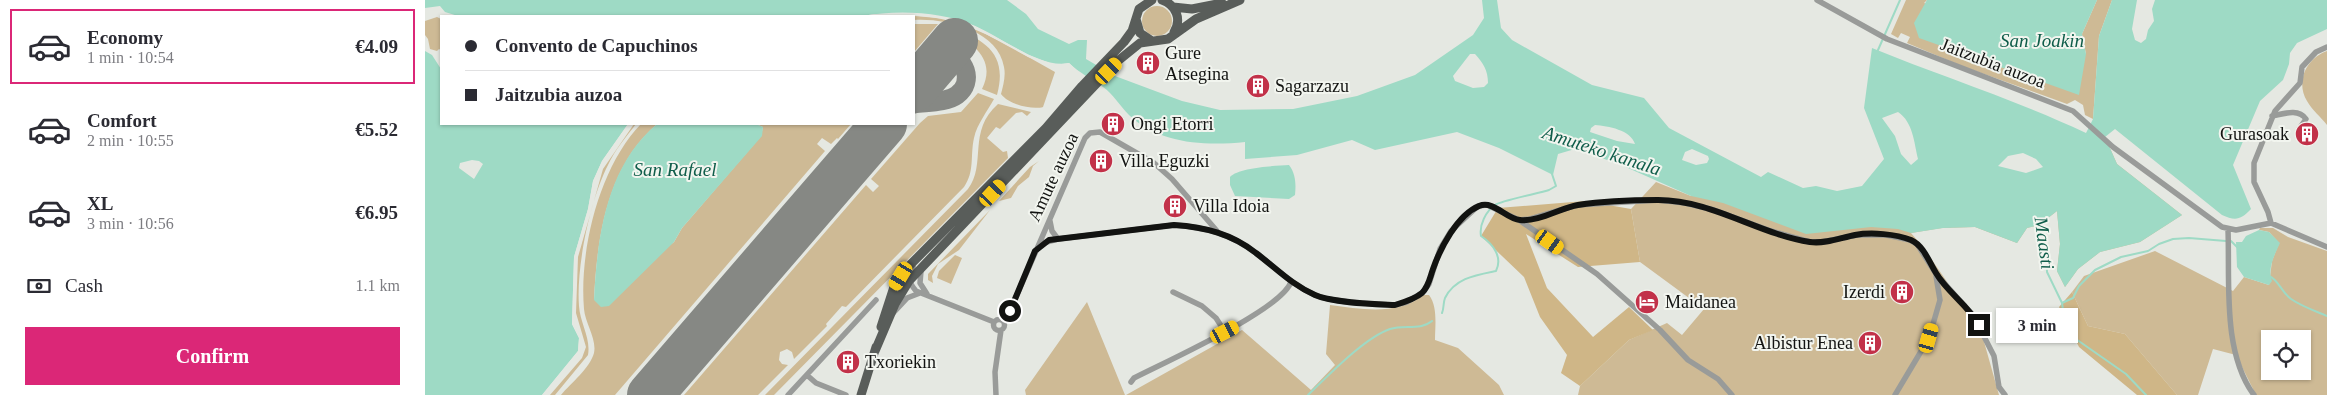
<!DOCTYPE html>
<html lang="en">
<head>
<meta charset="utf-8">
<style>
	body { margin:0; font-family:Georgia,serif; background:#f7f7f7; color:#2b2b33; height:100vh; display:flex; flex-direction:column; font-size:19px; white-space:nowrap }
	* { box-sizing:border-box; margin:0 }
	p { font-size:16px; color:#7c7c81 }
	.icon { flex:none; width:28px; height:28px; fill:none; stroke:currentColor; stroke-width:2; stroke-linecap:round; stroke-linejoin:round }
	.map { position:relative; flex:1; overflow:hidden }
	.details { display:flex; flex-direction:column; background:#fff; width:425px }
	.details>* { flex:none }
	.guide { position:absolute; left:15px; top:15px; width:475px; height:110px; border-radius:0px; box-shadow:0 1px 4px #0004; display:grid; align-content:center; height:110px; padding:0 25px; background:#fff }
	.controls { position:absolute; left:1836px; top:330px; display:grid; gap:10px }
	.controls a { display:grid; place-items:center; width:50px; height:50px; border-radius:0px; background:#fff; box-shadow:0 1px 4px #0004; font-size:25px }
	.end { position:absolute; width:22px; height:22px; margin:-11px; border:6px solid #121311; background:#fff; box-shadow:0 0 0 2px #fff }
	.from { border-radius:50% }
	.bubble { position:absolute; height:35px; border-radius:0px; background:#fff; box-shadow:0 1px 4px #0004; font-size:16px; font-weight:700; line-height:35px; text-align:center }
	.car { position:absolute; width:15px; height:30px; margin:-15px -8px; border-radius:6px; box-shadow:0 0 4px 1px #0007; background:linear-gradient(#f5c518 24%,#345 0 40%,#f5c518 0 76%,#345 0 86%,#f5c518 0) }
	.guide b { display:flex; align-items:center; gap:18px; height:48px; font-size:19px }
	.guide b+b { border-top:1px solid #e1e1e2 }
	.guide i { width:12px; height:12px; background:#2b2b33 }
	ul { padding:9px 0 0; list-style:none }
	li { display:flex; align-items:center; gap:15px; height:75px; margin:0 10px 8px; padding:0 15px; border:2px solid transparent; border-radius:0px }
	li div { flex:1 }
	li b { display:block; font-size:19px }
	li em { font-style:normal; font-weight:700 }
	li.selected { border-color:#db2777 }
	li>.icon { width:45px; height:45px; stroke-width:1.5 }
	.pay { display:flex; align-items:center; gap:12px; height:55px; padding:0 25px; font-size:19px }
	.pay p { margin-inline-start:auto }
	.cta { display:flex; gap:10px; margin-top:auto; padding:10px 25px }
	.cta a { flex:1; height:58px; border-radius:0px; background:#db2777; color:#fff; font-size:20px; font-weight:700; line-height:58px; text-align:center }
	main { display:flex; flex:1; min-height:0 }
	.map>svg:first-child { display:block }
	.green { fill:#ceba95; fill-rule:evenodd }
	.forest { fill:#cfb687 }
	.water { fill:#9edac5; fill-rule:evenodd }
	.pier { fill:#e5e8e2 }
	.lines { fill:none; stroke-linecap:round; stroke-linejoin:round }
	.stream { stroke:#9edac5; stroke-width:2 }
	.taxiway { stroke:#868884; stroke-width:19 }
	.runway { stroke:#868884; stroke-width:46 }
	.street { stroke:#999b99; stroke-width:5.5 }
	.primary { stroke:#595d5a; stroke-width:9 }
	.route { stroke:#121311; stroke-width:6 }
	.labels { text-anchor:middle; stroke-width:4; stroke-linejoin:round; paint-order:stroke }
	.poi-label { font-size:18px; fill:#121311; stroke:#f2f5ef; text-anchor:start }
	.street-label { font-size:18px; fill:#121311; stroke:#f2f5ef }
	.water-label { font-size:19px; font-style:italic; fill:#0f5d4a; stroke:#f2f5ef }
</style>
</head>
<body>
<main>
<section class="details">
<ul>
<li class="selected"><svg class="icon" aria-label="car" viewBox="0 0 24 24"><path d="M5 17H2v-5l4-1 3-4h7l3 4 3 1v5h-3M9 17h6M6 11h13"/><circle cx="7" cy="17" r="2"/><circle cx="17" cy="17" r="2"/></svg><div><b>Economy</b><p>1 min · 10:54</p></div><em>€4.09</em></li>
<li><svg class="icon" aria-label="car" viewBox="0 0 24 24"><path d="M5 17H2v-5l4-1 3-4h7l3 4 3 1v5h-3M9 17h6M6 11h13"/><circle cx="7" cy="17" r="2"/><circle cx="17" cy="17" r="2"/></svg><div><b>Comfort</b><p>2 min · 10:55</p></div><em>€5.52</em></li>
<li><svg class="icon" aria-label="car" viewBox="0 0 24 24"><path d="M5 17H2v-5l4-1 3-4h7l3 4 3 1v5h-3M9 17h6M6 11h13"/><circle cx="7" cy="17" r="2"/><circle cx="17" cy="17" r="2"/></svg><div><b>XL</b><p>3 min · 10:56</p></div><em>€6.95</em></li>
</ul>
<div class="pay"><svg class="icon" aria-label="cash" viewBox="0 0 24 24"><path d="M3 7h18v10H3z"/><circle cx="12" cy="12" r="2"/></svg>Cash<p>1.1 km</p></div>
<div class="cta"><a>Confirm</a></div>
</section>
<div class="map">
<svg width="1902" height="395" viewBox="0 0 1902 395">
	<rect width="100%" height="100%" fill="#e5e8e2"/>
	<!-- green -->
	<path class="green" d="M1481,0H1502L1499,3L1661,54L1657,34L1672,0H1687L1674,36L1668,119L1660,115L1658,105L1650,100L1642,104L1537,66L1482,43L1485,37L1476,33L1473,38L1466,34Z
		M717 21a15 15 0 1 1 30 0a15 15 0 1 1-30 0Z
		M479,16C537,13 582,46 630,72L618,107C608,110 584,105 576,94C578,86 581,76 579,67C573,30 520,18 489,20V16Z
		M12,17L16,19V50L14,49L12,51L5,49L3,39L0,35V21Z
		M489,24H513L489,52Z
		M525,27C561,40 583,54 572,95L557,89C572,58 547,45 525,27Z
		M1902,51V125C1896,117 1887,110 1882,101C1870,81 1882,58 1902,51Z
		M553,93L569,99C562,112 552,124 549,138C545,156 550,171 539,187L421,307L417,306L401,324L402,326L369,359L367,352L362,349L355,352L354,360L357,364L363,365L333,395H259L441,185L448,192L454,186L446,179L495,123L503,116L536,112Z
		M573,104L606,112L602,116L597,112L591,113L575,129L571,127L562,138L578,152L582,151L583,158L349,395H340L543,189C562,164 542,131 573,104Z
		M209,124H211C201,137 190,150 183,165C165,200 151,267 154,306C155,323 166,338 163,355L130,395H125L157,358L161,347L151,313L153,257L178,169Z
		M216,124H232C182,167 172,237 169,300L249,242L257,228L336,136L338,127L331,124H426L413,139L412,138L406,144L397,138L392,144L400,151L190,395H136C146,383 165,368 169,353C172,339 160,323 159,309C154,251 174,167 216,124Z
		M1680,137L1692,164L1757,215L1715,242L1675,252L1653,269L1640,287L1632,271L1635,244L1632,211L1614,225L1602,228L1592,243L1550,227L1517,228L1486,233L1498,247L1556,331L1574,395H1153L1155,386L1204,340L1242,323L1257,335L1279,309L1215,262L1206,209L1231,182L1266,196L1610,190Z
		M614,161L608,166L604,177L593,186L586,198L574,201L605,167Z
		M565,210L534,250L513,264L507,276L508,283L503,280V274Z
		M1835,228H1848L1863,237L1902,251V395H1831L1811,355L1788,349L1773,395H1752L1700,334L1663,326L1647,292L1659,276L1730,251L1808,291L1819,277L1844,285L1847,261L1854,243L1844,232L1834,230ZM1845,339H1878V371H1845Z
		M530,255L537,258L526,284L512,278L514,271Z
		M999,295H1004C1013,307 1010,326 1010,340L1033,348L1074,385L1079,395H701L817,330L886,390L910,365L901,354L905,305C937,309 971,316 999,295Z
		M662,302L700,395H601L600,390Z"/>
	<!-- forest -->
	<path class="forest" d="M1160,201L1206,209L1215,262L1153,267L1101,234L1122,288L1168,337L1204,307L1228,330L1204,340L1155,386L1136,373L1142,355L1115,317L1099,277L1056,236L1073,208Z
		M1647,292L1663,326L1700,334L1752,395H1712L1654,347L1634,307Z"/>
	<!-- water -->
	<path class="water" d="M0,0H582L601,14L613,29L644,44L653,40H662L661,59L690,76L757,101L795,110L868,109L932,96L990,75L1048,35L1059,18L1057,0H1072L1076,28L1087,40L1167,85L1219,98L1244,128L1336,177L1343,172L1378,188L1391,186L1412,191L1437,186L1459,159L1439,108L1447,48C1518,77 1591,100 1661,133L1668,119L1674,36L1687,0H1712L1707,29L1710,40L1716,43L1721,39L1723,30L1729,21L1727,9L1730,0H1902V29L1872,43L1865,53L1864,64L1858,80L1835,101L1808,165L1826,209C1816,220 1810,221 1797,215L1690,129L1680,137L1692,164L1757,215L1715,242L1675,252L1653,269L1640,287L1632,271L1635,244L1632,211L1614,225L1602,228L1592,243L1550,227L1518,228L1486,233L1473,229L1446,227L1381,234L1298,203L1266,196L1194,164L1150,149L1133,154L1128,175L1074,148L1032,132L950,150L927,140L872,155L820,159V142C780,146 734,144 704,115C695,106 688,94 678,87C666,78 654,73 644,63C614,69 577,37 550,26C516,11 472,10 437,16H33L20,12L15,6L0,8ZM1045,54H1050C1058,63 1063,70 1063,83L1059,87L1048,88L1030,81L1028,76ZM1473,112C1488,122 1489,142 1493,159L1486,165L1476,154L1470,136L1457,118ZM1170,125C1183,126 1206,130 1210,144L1192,141L1165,132L1166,128ZM1267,149L1283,156L1284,159L1282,163L1271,165L1257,160L1260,152ZM1598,153L1611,159L1618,167L1601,173L1573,166L1583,156Z
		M1502,0H1672L1657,34L1661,54L1654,95L1494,38L1489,23Z
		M0,51L7,55L16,69V124H203L177,161L168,181L163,209L149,257L147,324L154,338L153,351L117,395H0ZM47,160L54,161L58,164L49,179L34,168L35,163Z
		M232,124H331L338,127L337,136L257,228L249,242L184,306L176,307L169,300C172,238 181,166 232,124Z
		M864,165C871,174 871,185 870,195L864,199L810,196L805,185V177C814,167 850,166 864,165Z
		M1834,230L1844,232L1855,243C1850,254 1842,269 1847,281L1844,285L1819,277L1812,267L1811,242H1817L1821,236Z"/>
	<!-- pier -->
	<path class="pier" d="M450,14L505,15L530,19L550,26L604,55L630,65L644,63L655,73L653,75L643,65L629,67L603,57L546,26L523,19L490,16H437Z
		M203,124H206L179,163L170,181L166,210L152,258L149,324L156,337L155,352L120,395H117L153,351L154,338L147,324L149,257L163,209L168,181L177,161Z"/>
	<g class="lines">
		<!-- stream -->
		<path class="stream" d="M1453,50L1475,0
			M1614,225L1621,248L1622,272L1637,303L1640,325L1648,337L1701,374L1721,395
			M1806,241L1812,247
			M1844,276C1853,279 1857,293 1866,299C1876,306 1890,311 1902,316
			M1637,303L1648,298L1654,286L1670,270L1696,257L1723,251L1734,244L1748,239L1764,238L1801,241
			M1017,313C1019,309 1018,303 1020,298C1030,278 1051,275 1071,271C1078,257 1068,244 1056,236C1054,225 1061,211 1070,205C1075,201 1115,193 1124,190L1131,186L1127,174
			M883,395C903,376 939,338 965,329C979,324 995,331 1007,321"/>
		<!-- taxiway -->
		<path class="taxiway" d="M489,104C502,102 521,103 532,95C550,82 540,56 520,53"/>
		<!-- runway -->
		<path class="runway" d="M489,89L530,41
			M225,395L459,124"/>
		<!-- street -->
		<path class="street" d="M1392,0L1462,39L1648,111L1688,147L1797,227L1811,230L1846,223L1843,212L1829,182V163L1850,111L1875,83L1877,67L1891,52L1902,47
			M1847,116C1858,114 1873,108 1881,119L1876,126
			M1094,220L1105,219L1152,205L1233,200L1260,203L1289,210L1346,231L1385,242H1397L1432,235H1461L1485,240L1492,244L1511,274L1548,315L1569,356L1574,387L1580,395
			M625,221L627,231L633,239
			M1846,223L1902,247
			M1803,230C1805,281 1797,352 1829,395
			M610,251L618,243L633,239L749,225C780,227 806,234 831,253C851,268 867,285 890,295C908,303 950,304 970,305L982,302L998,292L1004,284L1015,249L1026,231L1053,206L1062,205L1094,220L1172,274L1235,330L1263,360L1293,379L1307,395
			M488,267C482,276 484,283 491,291L569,322
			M496,271L495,283L502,294
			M748,292L777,306L791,318L800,332
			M468,313L482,298L495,293
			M568.5 325a5.5 5.5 0 1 1 11 0a5.5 5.5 0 1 1-11 0Z
			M579,320L585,311L660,138L665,133L675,132L729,163L747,179L792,231
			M383,376L391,383L421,395
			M706,382L709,378C740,362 856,310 866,282
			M363,395L451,300
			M571,395L570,372L576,330
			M1470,395L1504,338L1515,300L1511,276"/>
		<!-- primary -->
		<path class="primary" d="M737,0C751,5 757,19 749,32
			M748,7L767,9L797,3
			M711,19L715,33L727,41
			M456,327L469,287L483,267L621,128L657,86L699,42L707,31L714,9L727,0
			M450,351L470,304L484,281L694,60L715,43L743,39L771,19L815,0
			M436,395L451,347"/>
	</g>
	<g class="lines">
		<!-- route -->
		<path class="route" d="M585,311L610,251L624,240L749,225C780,227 807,234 831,253C851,268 867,285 890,295C908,303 950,304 970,305C980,302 990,299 997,293C1004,286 1005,277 1008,269C1015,249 1032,215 1054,206C1069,200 1081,219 1095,220C1114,222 1135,208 1153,205C1179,201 1207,200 1233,200C1287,200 1333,234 1385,242C1400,244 1415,238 1430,235C1446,232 1471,234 1486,240C1499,246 1504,262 1511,273C1522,292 1542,304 1554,325"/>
	</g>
	<!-- icons -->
	<defs>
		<g id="building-disc" transform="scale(1.25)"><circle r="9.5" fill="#c23149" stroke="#f2f5ef"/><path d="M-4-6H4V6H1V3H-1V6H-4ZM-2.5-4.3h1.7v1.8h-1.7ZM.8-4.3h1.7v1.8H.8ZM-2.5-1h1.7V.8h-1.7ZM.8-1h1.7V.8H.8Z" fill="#fff"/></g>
		<g id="hotel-disc" transform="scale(1.25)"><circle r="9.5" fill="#c23149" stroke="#f2f5ef"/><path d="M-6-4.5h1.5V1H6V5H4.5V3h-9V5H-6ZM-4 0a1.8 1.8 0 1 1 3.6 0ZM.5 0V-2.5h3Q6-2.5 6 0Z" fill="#fff"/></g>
	</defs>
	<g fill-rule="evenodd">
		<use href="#building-disc" x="723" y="63"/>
		<use href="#building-disc" x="833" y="86"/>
		<use href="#building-disc" x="688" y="124"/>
		<use href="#building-disc" x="1882" y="134"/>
		<use href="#building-disc" x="676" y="161"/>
		<use href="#building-disc" x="750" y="206"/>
		<use href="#building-disc" x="1477" y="292"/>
		<use href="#hotel-disc" x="1222" y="302"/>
		<use href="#building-disc" x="1445" y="343"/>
		<use href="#building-disc" x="423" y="362"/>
	</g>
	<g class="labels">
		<!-- poi labels -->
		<g class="poi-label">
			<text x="740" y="59">Gure<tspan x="740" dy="21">Atsegina</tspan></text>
			<text x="850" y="92">Sagarzazu</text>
			<text x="706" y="130">Ongi Etorri</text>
			<text x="1864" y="140" text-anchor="end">Gurasoak</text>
			<text x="694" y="167">Villa Eguzki</text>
			<text x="768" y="212">Villa Idoia</text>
			<text x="1460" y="298" text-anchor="end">Izerdi</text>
			<text x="1240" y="308">Maidanea</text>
			<text x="1428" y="349" text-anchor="end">Albistur Enea</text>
			<text x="440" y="368">Txoriekin</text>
		</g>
		<!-- street labels -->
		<g class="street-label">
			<text transform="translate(1568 63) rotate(21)" y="6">Jaitzubia auzoa</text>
			<text transform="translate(628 177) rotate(-65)" y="6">Amute auzoa</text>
		</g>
		<!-- water labels -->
		<g class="water-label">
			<text x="1617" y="47">San Joakin</text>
			<text transform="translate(1177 150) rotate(18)" y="7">Amuteko kanala</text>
			<text x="250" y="176">San Rafael</text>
			<text transform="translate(1620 243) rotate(82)" y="7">Maasti</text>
		</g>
	</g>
</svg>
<div class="controls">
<a><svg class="icon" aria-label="locate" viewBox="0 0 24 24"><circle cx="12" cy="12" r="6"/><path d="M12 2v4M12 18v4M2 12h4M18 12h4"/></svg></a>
</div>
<i class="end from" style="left:585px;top:311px"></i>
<i class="end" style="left:1554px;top:325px"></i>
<div class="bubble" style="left:1571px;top:308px;width:82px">3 min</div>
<i class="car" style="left:684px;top:71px;rotate:44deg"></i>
<i class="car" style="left:568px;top:193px;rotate:43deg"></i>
<i class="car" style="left:1125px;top:242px;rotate:125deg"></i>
<i class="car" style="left:476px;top:276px;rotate:211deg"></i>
<i class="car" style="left:800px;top:332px;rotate:63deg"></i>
<i class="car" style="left:1504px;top:338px;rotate:16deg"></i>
<div class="guide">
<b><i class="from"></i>Convento de Capuchinos</b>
<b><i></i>Jaitzubia auzoa</b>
</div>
</div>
</main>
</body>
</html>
